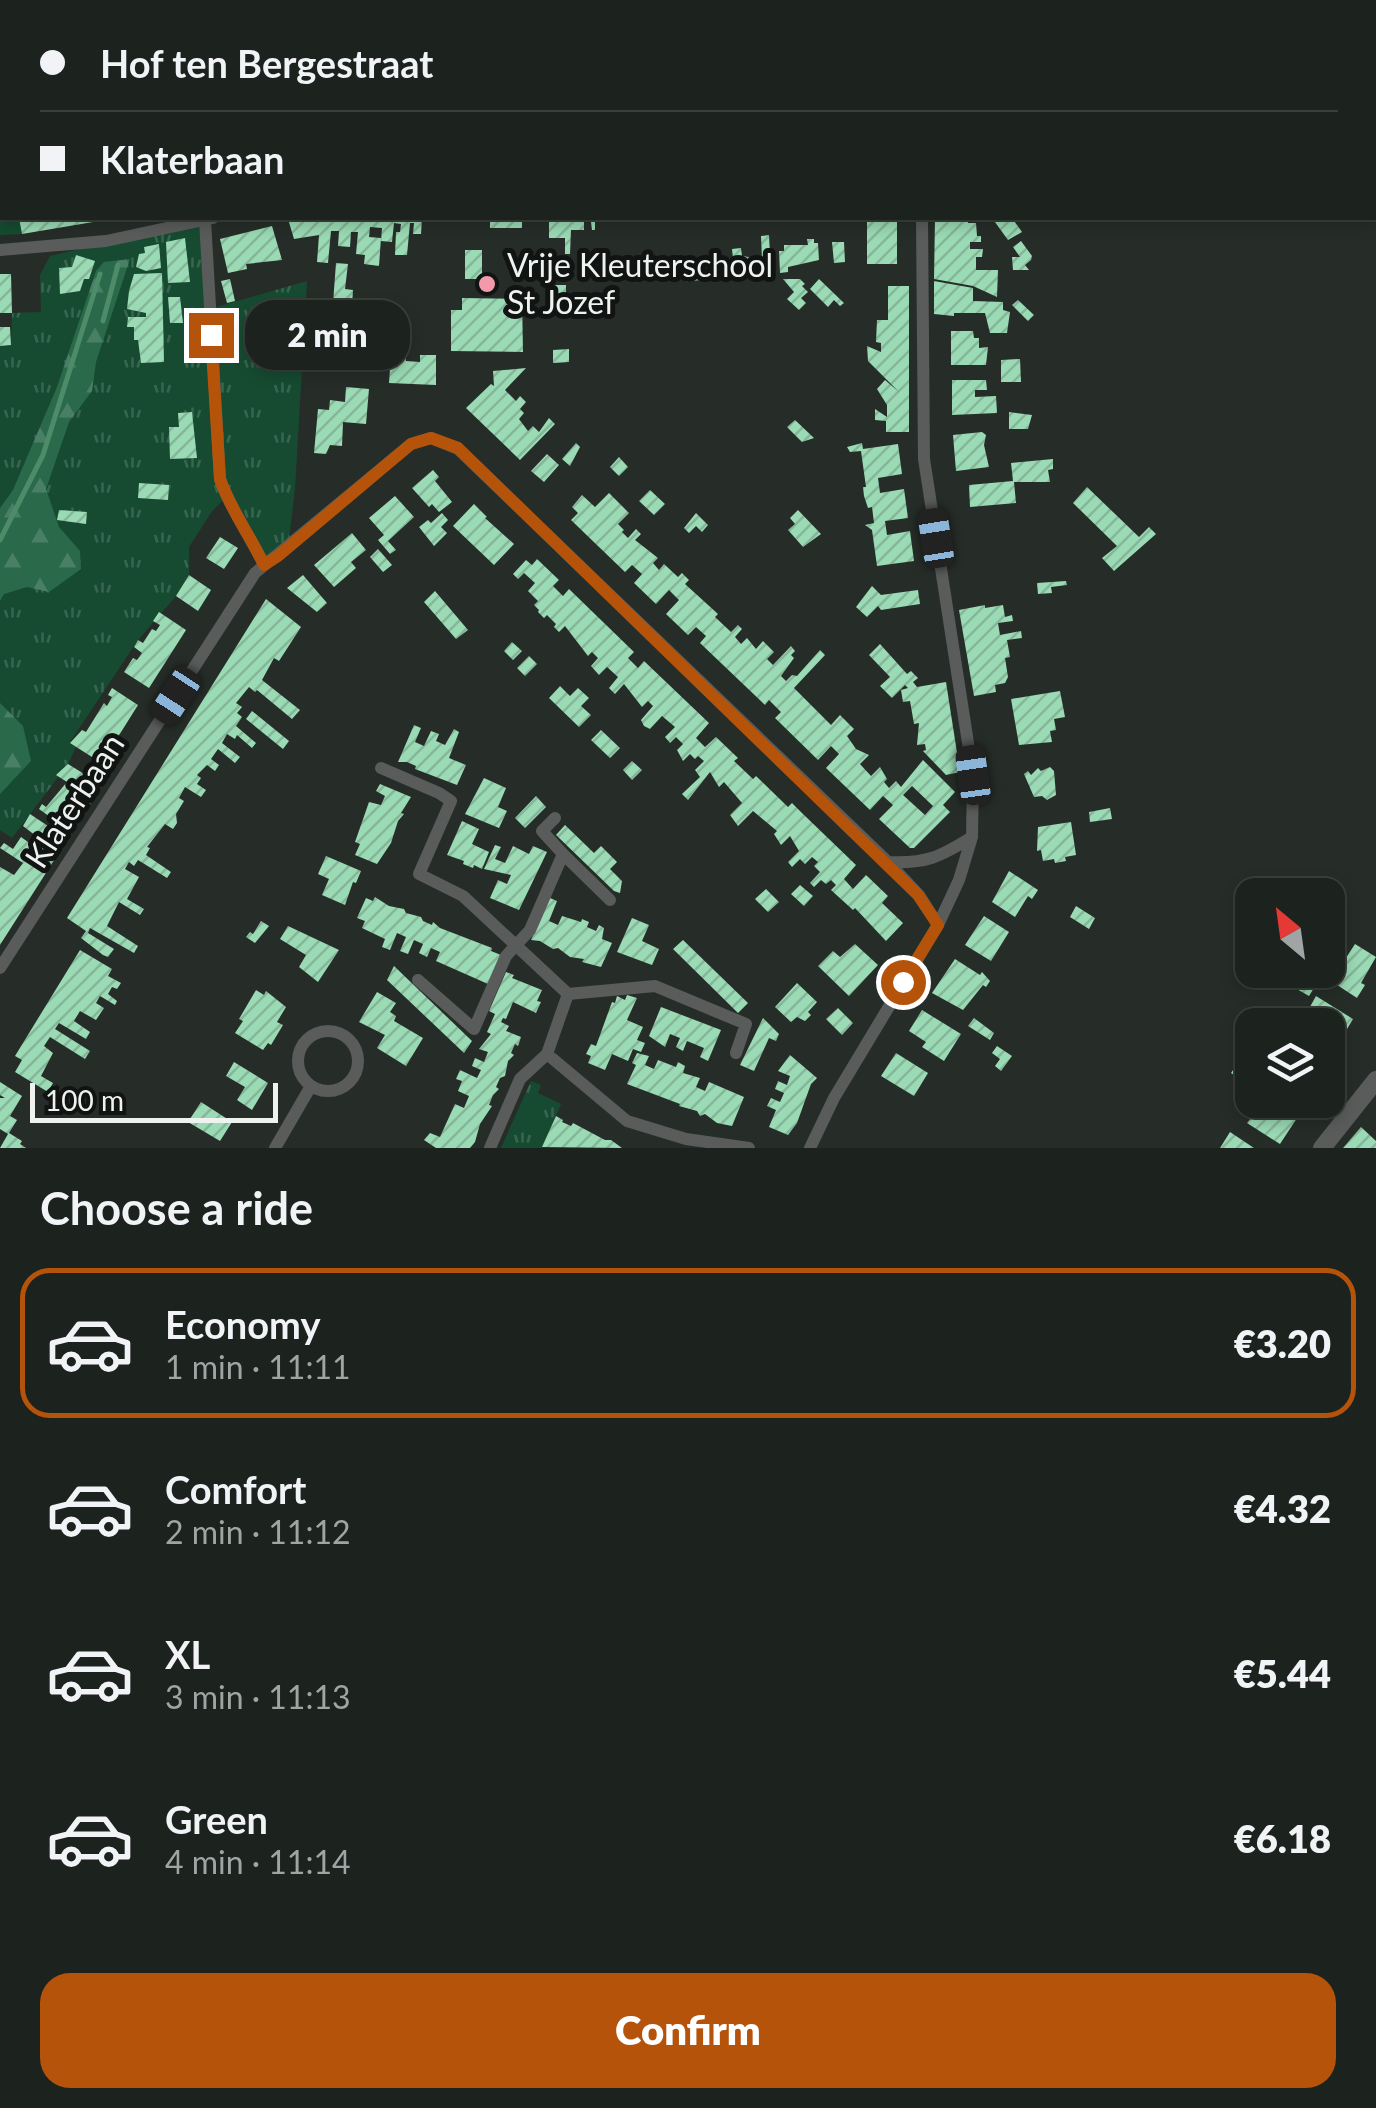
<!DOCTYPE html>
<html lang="en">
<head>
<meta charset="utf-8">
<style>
	body { margin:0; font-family:Lato,sans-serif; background:#292f2b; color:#f1f3f6; height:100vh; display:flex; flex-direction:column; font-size:38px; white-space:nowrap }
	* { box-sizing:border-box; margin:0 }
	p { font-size:32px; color:#a0a4a4 }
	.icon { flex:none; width:55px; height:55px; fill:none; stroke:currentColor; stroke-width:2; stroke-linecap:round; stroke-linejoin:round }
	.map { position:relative; height:1148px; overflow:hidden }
	.drawer { display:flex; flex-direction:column; background:#1c221e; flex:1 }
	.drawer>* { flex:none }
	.banner { position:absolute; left:0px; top:0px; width:1378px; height:220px; box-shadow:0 5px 15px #0003,0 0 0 2px #3a3f3c; display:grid; align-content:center; height:220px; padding:0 40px; background:#1c221e }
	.needle { width:65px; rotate:331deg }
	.fabs { position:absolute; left:1235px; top:878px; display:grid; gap:20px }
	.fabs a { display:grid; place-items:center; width:110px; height:110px; border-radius:20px; background:#1c221e; box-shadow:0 5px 15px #0003,0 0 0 2px #3a3f3c; font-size:50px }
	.scale { position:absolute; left:30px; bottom:25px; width:248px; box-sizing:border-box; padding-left:10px; border:5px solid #eff3f0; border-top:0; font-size:28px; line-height:35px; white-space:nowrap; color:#eff3f0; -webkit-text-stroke:8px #111412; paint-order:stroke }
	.end { position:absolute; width:45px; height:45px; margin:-22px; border:12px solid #b45309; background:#fff; box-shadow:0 0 0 5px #fff }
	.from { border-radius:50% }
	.bubble { position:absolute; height:70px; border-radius:30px; background:#1c221e; box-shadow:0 5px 15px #0003,0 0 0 2px #3a3f3c; font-size:32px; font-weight:800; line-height:70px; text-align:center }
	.car { position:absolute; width:30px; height:60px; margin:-30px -15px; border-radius:12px; box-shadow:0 0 8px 2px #0007; background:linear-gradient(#222 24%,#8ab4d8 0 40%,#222 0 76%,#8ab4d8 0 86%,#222 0) }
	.banner b { display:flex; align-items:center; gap:35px; height:95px; font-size:38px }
	.banner b+b { border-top:2px solid #3a3f3c }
	.banner i { width:25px; height:25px; background:#f1f3f6 }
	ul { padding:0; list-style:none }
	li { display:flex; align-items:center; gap:30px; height:150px; margin:0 20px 15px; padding:0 20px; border:5px solid transparent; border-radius:30px }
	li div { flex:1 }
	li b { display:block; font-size:38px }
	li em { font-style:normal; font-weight:800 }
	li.selected { border-color:#b45309 }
	li>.icon { width:90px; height:90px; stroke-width:1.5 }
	h2 { padding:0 40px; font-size:45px; line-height:120px }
	.cta { display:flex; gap:20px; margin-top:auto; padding:20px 40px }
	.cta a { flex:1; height:115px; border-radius:30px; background:#b45309; color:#fff; font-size:40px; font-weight:800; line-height:115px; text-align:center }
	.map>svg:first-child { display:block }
	.grass { fill:url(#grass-tufts) }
	.forest { fill:url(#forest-firs) }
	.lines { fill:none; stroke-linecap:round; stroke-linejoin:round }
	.stream { stroke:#4d8b69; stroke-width:5 }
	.building { fill:url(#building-hatch); fill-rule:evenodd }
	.minor { stroke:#595c5a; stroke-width:12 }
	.tertiary { stroke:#595c5a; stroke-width:18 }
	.route { stroke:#b45309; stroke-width:12 }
	.poi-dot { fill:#f39aaa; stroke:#111412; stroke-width:4 }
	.labels { text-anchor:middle; stroke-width:10; stroke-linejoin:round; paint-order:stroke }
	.poi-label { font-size:32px; fill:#eff3f0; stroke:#111412; text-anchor:start }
	.street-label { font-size:32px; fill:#eff3f0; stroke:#111412 }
</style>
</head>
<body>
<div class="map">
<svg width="1376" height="1148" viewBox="0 0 1376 1148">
	<defs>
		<pattern id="grass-tufts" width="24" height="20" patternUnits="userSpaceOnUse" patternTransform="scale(2.5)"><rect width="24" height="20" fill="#164b31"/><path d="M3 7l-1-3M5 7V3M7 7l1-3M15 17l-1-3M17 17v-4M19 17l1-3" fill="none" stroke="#38654f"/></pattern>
		<pattern id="forest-firs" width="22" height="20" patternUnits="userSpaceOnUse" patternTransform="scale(2.5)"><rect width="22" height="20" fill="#2a6949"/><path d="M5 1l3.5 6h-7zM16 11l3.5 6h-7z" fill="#497f64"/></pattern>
		<pattern id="building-hatch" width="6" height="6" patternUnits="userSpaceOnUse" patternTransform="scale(2.5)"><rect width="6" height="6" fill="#9adab4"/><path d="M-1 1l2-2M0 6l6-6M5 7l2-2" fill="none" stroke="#86b699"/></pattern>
	</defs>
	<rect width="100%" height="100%" fill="#262d28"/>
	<!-- grass -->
	<path class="grass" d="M0,65L2,218H19L22,234L0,235Z
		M204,220L210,309L307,281L295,488L288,548L264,565L225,498L212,511L189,547V576L176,596L138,640L70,742L76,747L68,764L12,838L0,830V346L11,345L12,313L41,312L40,275L50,256Z
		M531,1081L541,1085L538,1093L561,1104L542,1148H501Z"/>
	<!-- forest -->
	<path class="forest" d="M130,259L96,362L92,391L69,422L46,489L59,527L80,551L81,569L49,592L27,587L4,594L0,601V508L13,490L57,387L96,271L104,262Z
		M0,703L23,726L31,761L0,794Z"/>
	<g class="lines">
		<!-- stream -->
		<path class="stream" d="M197,2L198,0
			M103,321L118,265
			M0,540L43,455L100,274"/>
	</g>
	<!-- building -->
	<path class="building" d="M19,218H110L111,219L22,234Z
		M291,218H422L421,234H413L414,223H410L407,255H395L396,232H400L401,224L394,223L392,242L381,241L382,228L370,227L369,237L381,238L379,266L364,264L365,255L356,254L358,232H351L350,247L338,246L339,231H331L328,263L317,262L319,235L294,239L288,219Z
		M490,218H522V228H490Z
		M549,218H595V230H592L591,222H584V230H571L570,254H565V238H549Z
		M867,218H897V264H867Z
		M935,218H968V223H976L977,236H981V242H970V249H983L982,257H976V270H998L997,297L973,286L934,279Z
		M992,218H1012L1022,232L1008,240Z
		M272,226L282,260L246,264L247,269L228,273L220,239Z
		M769,235L771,274L721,276L720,259L733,258L732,249L741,248L742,256L762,259L761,236Z
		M185,238L190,282L168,283L166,242Z
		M807,239H814V243H818L819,260L788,267V272L780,273L779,251H784V245H808Z
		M1021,241L1032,256L1031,260L1025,265L1029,270H1013L1012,257H1020L1013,247Z
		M832,242H844L845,262L834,263Z
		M159,244L161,268L146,271L136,267L139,254L145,253L144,247Z
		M465,250H482V279H465Z
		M76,255L95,261L89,279H84L80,291L60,294L59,268L72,267Z
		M336,263L348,264L345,289L353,290L352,305L333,303Z
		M693,269L694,273L706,271L707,279L686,282L685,270Z
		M162,273L164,362L141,363L138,340H134V327H127L128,317H146V313L127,309L129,291L134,274Z
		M0,274H11L12,313H0Z
		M230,279L235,301L227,303L221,281Z
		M783,279H800L805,284L802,286L808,292L801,298L806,303L799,310L787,299L794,292Z
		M819,279L844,303L840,306L834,300L828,307L810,289Z
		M934,281L973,288V301L1003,302V310L1010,312L1007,333H990L985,313H954V316L934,314Z
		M552,285H566V301H551Z
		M888,286H909V432H886V421L875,420V409L887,417V405L877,389L885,380L899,392L868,361L867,346L881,352V343L876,342L877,320H888Z
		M168,297H180L183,323H170Z
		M462,298L522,299L523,352L451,351V310H462Z
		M1018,300L1034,315L1028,321L1012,305Z
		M331,322L350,324L348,351L329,350Z
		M0,327H10L11,345L0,346Z
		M951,331H973L974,338H979V348L988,347L986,365H951Z
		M569,349V362L553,363V350Z
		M391,354H406V361L420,362V355H436V385L389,383Z
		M1020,359L1021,382H1001V360Z
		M526,368L505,390L516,401L520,396L526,402L520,409L524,413L519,419L528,431L533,426L539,432L549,418L555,424L520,460L466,408L491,384L494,386L493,371Z
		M952,380H986L987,390H975V397L996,396L997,413L952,415Z
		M346,387L369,389L366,424L343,422L342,446L330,445L326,454L314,453L318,409L329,410L330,400L345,402Z
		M192,412L197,458L170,459L169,427H179L178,413Z
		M1009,412L1032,415L1028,429H1009Z
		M795,420L814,438L802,442L787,427Z
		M982,432L986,435L984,445L989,467L956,471L953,435Z
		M576,443L580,447L570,466L562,459Z
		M862,443L863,449L898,444L902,474L878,478L880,493L904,489L908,518L885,521L887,535L910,531L914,561L877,566L872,530L865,525L874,523L872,507L868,508L864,496L863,487H866L861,451L850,452L847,447Z
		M547,454L559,465L544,482L531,471Z
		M619,457L628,467L619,476L610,467Z
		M1053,459V469L1048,470L1050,482H1014L1016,503L970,507L969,485L1013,481L1011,463Z
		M433,470L439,477L435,481L452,502L439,512L432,504L429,507L412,488Z
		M139,483L169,485L168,500L138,498Z
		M1087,487L1139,537L1149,527L1156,534L1114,571L1102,558L1117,546L1073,503Z
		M650,490L665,504L654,515L639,501Z
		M609,493L629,513L618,524L624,530L622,532L628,538L636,529L641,534L635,540L658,558L653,563L659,570L664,564L678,577L682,573L689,580L685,584L718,614L715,617L731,632L738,625L742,629L735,637L741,644L747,638L756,649L763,641L774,652L767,659L773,665L791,646L795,651L791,655L794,658L781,676L786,681L792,675L797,676L820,650L825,655L794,688L831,725L840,715L854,729L847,736L856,749L869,755L860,764L871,776L880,767L887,779L884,782L889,788L896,781L901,787L923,760L955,792L943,805L950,812L914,848H910L879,819L893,805L883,796L870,810L826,768L839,754L831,746L818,760L775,718L781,712L769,700L765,705L700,643L706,636L696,627L688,635L666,614L679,600L669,590L656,604L634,583L642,574L632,565L625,572L571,520L578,513L572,507L582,495L595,507ZM912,786L933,806L925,815L903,795Z
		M395,496L414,517L388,541L396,550L390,554L378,540L384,535L369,518Z
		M474,504L487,517L485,518L514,544L494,565L453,526Z
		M59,510L87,512L86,524L57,520Z
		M798,510L821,534L803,547L788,530L795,524L790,518Z
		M442,513L448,520L441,527L447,533L434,546L419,527L428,520L431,523Z
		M696,513L708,525L702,532L696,526L689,533L684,528Z
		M352,533L366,550L351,562L356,568L334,587L314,565Z
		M220,537L238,548L224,569L206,558Z
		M378,549L392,565L383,572L370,557Z
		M537,559L559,580L553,586L563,596L569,589L634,652L628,658L638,668L644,661L709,723L696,738L705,747L716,737L738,758L734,761L753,779L756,776L788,807L792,803L803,814L856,865L844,879L853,889L866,875L888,896L882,903L903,923L886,941L855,908L853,910L831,890L836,885L831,880L826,884L821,880L814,887L810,883L820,872L814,866L818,862L812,857L805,864L800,859L792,867L788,862L799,851L790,836L781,845L774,834L777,831L753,811L738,826L730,815L742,803L724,782L719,787L710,772L688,800L682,794L700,777L695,770L704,761L698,756L695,759L690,754L683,761L677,750L683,744L676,737L670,743L665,737L675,727L662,716L650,729L644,726L641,720L653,706L648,701L642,707L624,684L615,694L609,688L618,677L607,667L599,675L591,666L598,658L592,652L588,656L565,626L559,632L554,627L556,624L547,615L544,618L538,612L539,610L534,605L538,601L528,591L535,583L524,573L518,579L513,574L526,560L532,565Z
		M189,575L211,590L198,611L176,596Z
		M303,575L327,603L317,612L287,588Z
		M1066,581L1067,585L1051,587L1052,593L1038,594L1037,583Z
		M872,586L881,595L918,590L920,604L881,610L878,606L867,617L856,607Z
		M435,591L468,630L456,639L424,602Z
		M266,599L301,627L279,661L274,658L262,680L300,710L292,719L257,690L255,692L249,687L236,703L242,707L237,713L242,717L236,726L256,743L252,748L237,735L235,739L227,734L222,743L240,757L235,763L218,749L211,759L219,765L215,771L207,765L197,775L201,778L197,784L206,790L201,797L185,787L179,798L184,801L176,814L177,823L173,829L165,824L147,847L150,848L146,855L171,872L167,878L138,860L134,866L129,862L125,869L139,877L127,899L144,909L140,915L119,902L107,926L138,946L134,953L90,928L88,933L114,949L108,957L103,955L81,938L86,931L67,918Z
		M985,605V608L1003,605L1005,617L1012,615L1013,621L998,623L1000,635L1021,631L1022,638L1007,640L1010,657L1005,658L1008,677L1005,683L995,685L996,692L974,696L959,610Z
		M159,612L186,630L149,688L124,672L133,658L137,660L142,653L134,647L138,640L143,643L152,629L156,631L160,625L153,621Z
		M512,642L522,651L513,660L504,651Z
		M880,644L907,674L911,671L918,678L913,682L917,687L946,682L960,772L946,775L923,751L926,750L925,744L917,745L919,723L914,724L910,701L903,702L901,690L908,688L905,685L892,698L880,686L890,677L869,655Z
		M529,656L537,664L525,676L517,668Z
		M560,686L570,696L578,688L589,698L581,706L591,715L579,727L549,698Z
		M112,688L138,705L111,748L110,753L119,758L117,761L108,756L103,764L70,743L82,730L86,732L104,703L107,706L112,697L108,695Z
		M1060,691L1065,717L1054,719L1056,730L1050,731L1052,742L1019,745L1011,699Z
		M252,711L289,741L283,749L246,719Z
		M414,725L421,728L415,742L424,746L431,731L439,734L436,741L445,745L454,729L459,732L449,758L466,765L457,785L415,769L416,766L407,762H398Z
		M601,730L620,748L610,758L591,740Z
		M632,761L642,770L632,780L623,770Z
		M68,764L102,785L0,945V867L14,875L23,863L0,848L4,843L13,849L21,837L35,847L40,839L23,826L30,814L48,826L53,819L39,809L42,804L46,807L67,782L56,775Z
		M1050,767L1054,771L1056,795L1047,800L1042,796L1034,797L1024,774L1028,771L1031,775L1038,768L1041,771Z
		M484,778L506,788L498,807L507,811L499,828L465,814Z
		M380,784L411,797L401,813L404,814L398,821L391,843L377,864L355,855L360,844L355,842L369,802L381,805L385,796L376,791Z
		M536,796L546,807L525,828L515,818Z
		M1110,808L1112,819L1090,822L1089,812Z
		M462,821L479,829L472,844L489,852L482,869L474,865L473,868L463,864L464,861L447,855Z
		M1071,822L1076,855L1065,857L1066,861L1055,863L1054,859L1043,861L1041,850L1037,851L1038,827Z
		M565,825L594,853L601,846L617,862L610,869L622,881L620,893L614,891L556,835Z
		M495,845L501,847L495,859L505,863L513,846L529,854L533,846L547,852L519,910L490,898L498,880L507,884L511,875L484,869Z
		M326,856L361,871L356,883L353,882L345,905L322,895L329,879L318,874Z
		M1009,871L1038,890L1032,899L1028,896L1015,917L992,902Z
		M800,885L813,896L804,906L791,894Z
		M766,889L779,902L768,912L755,899Z
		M375,897L389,906L404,909L406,913L421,917L423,921L432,925L433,922L440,928L492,948L491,951L501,955L488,984L436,961L440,952L431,948L427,957L419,953L423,944L414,940L408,954L400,951L406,937L397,933L390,950L382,947L385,939L362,928L365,921L357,918L366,898L373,901Z
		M550,898L557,901L549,921L558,925L562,916L581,922L582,919L589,922L587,927L596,931L599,925L604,928L602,939L612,943L601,967L582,962L584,959L570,957L558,948L553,949L540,941L531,940Z
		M1076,906L1095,918L1089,929L1070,917Z
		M984,916L1009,932L991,961L965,945Z
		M632,918L649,925L642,941L659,949L652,965L617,952Z
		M261,921L269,926L255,943L246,937L250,932L253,934Z
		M288,926L339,950L318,982L299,967L306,955L280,939Z
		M683,940L748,1003L738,1013L673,949Z
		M855,944L878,965L849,996L818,966L833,951L840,957Z
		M1355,944L1376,957L1361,983L1365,985L1357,998L1331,981Z
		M80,950L112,969L108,976L121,983L117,989L112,987L108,994L117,1001L115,1005L100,996L96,1003L104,1008L96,1020L80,1011L74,1021L90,1032L86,1039L59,1023L55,1029L90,1051L85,1059L50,1037L44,1046L53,1053L41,1076L53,1083L48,1092L15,1072L22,1060L15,1056Z
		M955,959L980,975L982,972L990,981L986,987L983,985L963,1010L932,993Z
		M394,966L472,1041L464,1053L387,980Z
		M1307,970L1322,975L1309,996L1295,988Z
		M506,972L514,975L512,978L542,990L537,1001L541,1002L536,1013L513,1002L506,1019L503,1018L501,1022L509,1026L506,1031L521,1037L518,1046L515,1044L511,1053L514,1055L508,1061L505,1076L500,1078L496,1087L499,1089L493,1095L489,1105L492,1106L480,1124L475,1142L470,1148H436L424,1140L430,1133L440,1137L455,1104L464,1108L469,1096L458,1091L462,1081L456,1079L460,1070L477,1078L481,1070L472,1066L475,1058L484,1062L488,1052L479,1049L491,1034L487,1032L495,1014L489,1011Z
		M797,983L817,1002L808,1012L811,1015L805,1021L797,1017L791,1022L775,1007Z
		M256,990L264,995L266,991L286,1007L277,1022L283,1025L271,1045L268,1043L263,1050L235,1033L243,1021L239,1019Z
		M377,992L396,1003L390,1012L396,1016L394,1021L423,1038L406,1066L377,1048L385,1035L359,1022Z
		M627,995L637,998L627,1020L643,1027L637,1040L645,1043L641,1052L633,1049L628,1061L612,1054L605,1070L588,1063L591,1056L586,1054L591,1044L596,1046L612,1002L615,1003L617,996L625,1000Z
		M1316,996L1353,1019L1347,1029L1341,1026L1331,1045L1328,1043V1025H1300Z
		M661,1007L721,1030L708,1061L700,1057L704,1048L687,1041L683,1051L676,1047L680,1038L670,1034L665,1047L649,1036Z
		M838,1008L853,1023L842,1035L826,1019Z
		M922,1010L961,1034L944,1061L922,1047L926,1042L909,1031Z
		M763,1018L779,1034L776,1041L769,1038L754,1071L740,1065Z
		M974,1018L994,1033L990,1040L968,1026Z
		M997,1046L1012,1056L1001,1071L995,1066L1000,1059L992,1053Z
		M637,1053L649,1056L645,1065L654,1069L658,1060L676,1067L678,1062L685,1066L683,1073L700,1078L696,1087L705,1091L709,1082L744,1097L732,1126L717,1123L705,1114L700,1116L697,1111L679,1106L680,1104L627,1084L636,1065L632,1063Z
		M896,1053L928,1073L914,1096L881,1076Z
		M790,1055L817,1078L811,1084L797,1123L788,1135L769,1127L776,1110L767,1106L771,1098L780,1102L784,1093L775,1089L778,1081L787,1085L790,1076L778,1071Z
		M234,1062L268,1083L252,1110L237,1100L245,1087L226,1076Z
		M1250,1064L1252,1066V1087L1231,1073L1235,1067L1245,1072Z
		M0,1082L22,1096L10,1116L17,1120L9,1133L22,1141L20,1144L26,1148H0L8,1134L0,1129V1098H5L0,1095Z
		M1265,1100H1276L1299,1115L1280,1144L1247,1123Z
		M201,1102L232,1122L220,1141L188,1122Z
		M556,1116L563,1120L562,1122L571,1126L573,1123L605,1140H611L622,1148L542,1147Z
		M1361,1127L1376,1141V1148H1343Z
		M1230,1132L1254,1148H1220Z"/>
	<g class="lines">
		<!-- minor -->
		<path class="minor" d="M1284,2L1288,0
			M205,220L220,479C230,509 250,535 264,565
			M0,250L106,241L213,218
			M381,768L439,793L451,801L419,874L463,896L568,994L547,1054L520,1079L490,1148
			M563,854L610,900
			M888,862C926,864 940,857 972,837
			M0,968L255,573L411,444L431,438L458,449L888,862L919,895L938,925
			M418,980L474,1029L506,956L530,930L563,854L542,831L555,818
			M568,994L655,986L746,1024L736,1053
			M298 1061a30 30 0 1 1 60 0a30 30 0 1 1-60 0Z
			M547,1054L627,1121L686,1139L749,1148
			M275,1148L311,1086
			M810,1148L834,1098L938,925L959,880L972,837L973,775L924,459L922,218"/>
		<!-- tertiary -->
		<path class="tertiary" d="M1322,1148L1376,1080"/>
	</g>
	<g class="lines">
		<!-- route -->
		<path class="route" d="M211,335L220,479C230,509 250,535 264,565L278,556L411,444L431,438L458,448L918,895L938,925L903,982"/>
	</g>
	<!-- markers -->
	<circle class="poi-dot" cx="487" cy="284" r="10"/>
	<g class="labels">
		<!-- poi labels -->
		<g class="poi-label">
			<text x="507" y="277">Vrije Kleuterschool<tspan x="507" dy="37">St Jozef</tspan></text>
		</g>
		<!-- street labels -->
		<g class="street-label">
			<text transform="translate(75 801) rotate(-57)" y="11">Klaterbaan</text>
		</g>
	</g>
</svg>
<div class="fabs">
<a><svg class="needle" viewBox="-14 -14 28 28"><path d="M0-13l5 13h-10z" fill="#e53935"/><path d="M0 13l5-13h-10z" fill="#a0a4a4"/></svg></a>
<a><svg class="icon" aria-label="layers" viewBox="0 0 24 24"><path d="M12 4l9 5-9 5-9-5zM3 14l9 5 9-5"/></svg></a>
</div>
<div class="scale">100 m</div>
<i class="end from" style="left:903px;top:982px"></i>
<i class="end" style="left:211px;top:335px"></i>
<div class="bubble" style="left:245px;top:300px;width:165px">2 min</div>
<i class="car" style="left:936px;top:538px;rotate:351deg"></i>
<i class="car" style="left:176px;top:696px;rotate:213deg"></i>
<i class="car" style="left:973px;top:775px;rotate:352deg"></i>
<div class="banner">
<b><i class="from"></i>Hof ten Bergestraat</b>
<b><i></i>Klaterbaan</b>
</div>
</div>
<section class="drawer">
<h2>Choose a ride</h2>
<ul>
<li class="selected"><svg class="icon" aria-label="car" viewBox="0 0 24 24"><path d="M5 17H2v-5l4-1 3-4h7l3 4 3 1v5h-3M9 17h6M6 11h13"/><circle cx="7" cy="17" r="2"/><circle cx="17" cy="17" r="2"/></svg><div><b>Economy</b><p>1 min · 11:11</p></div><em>€3.20</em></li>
<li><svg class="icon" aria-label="car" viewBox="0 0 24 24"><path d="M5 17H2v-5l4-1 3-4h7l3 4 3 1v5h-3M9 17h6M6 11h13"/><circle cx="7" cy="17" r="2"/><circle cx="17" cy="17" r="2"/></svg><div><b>Comfort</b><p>2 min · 11:12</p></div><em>€4.32</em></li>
<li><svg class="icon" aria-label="car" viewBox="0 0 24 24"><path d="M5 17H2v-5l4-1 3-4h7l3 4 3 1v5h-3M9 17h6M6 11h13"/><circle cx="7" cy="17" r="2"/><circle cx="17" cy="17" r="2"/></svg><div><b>XL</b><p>3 min · 11:13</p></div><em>€5.44</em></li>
<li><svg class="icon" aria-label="car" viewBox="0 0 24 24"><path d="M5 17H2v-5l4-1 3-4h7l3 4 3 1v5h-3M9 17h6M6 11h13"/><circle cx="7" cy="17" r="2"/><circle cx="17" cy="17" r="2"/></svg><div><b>Green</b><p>4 min · 11:14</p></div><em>€6.18</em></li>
</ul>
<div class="cta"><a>Confirm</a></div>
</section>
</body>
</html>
